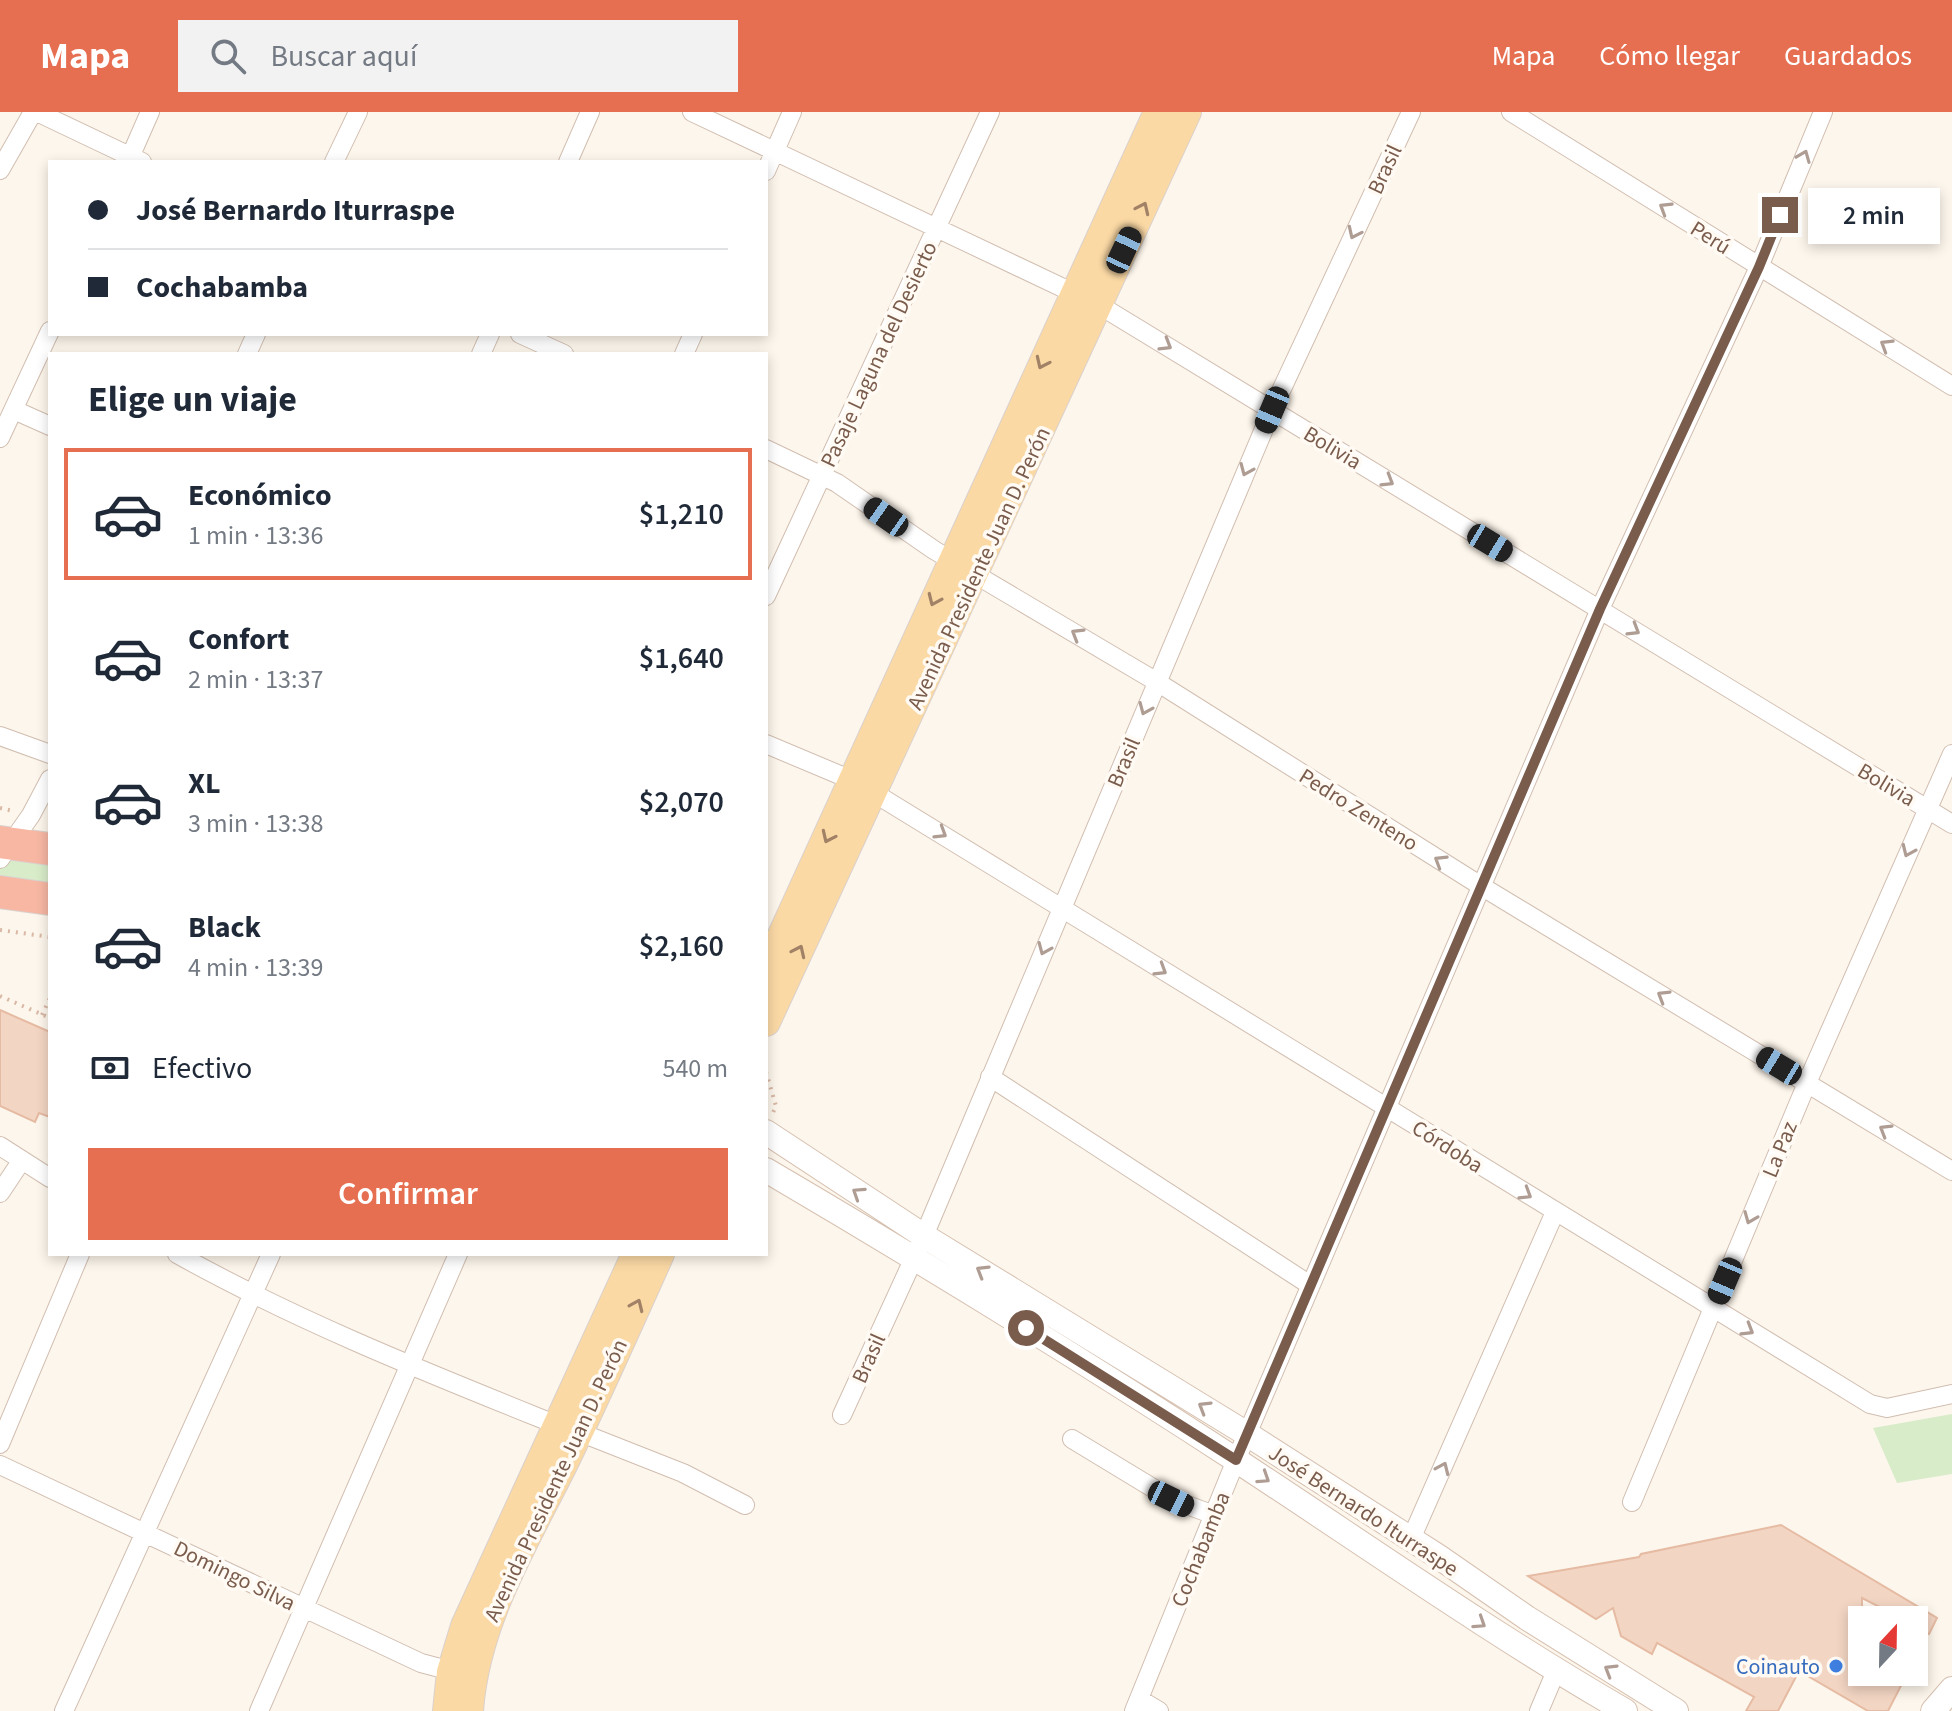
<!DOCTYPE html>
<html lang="es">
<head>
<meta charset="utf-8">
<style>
	body { margin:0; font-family:"Source Sans 3",sans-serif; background:#f2f2f3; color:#1f2937; height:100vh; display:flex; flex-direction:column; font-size:30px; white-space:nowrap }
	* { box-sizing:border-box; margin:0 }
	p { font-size:26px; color:#747a83 }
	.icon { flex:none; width:44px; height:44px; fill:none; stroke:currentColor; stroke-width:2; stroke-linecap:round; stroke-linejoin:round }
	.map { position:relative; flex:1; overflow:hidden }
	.panel { position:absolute; left:48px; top:240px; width:720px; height:904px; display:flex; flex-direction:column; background:#fff; border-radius:0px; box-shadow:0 4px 12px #0003 }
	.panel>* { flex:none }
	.banner { position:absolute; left:48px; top:48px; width:720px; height:176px; border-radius:0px; box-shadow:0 4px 12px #0003; display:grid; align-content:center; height:176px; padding:0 40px; background:#fff }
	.needle { width:52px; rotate:22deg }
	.controls { position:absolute; left:1848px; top:1494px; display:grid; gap:16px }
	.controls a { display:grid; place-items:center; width:80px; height:80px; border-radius:0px; background:#fff; box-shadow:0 4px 12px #0003; font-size:40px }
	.end { position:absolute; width:36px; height:36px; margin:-18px; border:10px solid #7a5c4d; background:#fff; box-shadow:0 0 0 4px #fff }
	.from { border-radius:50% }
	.bubble { position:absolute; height:56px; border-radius:0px; background:#fff; box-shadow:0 4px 12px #0003; font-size:26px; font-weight:600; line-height:56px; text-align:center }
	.car { position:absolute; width:24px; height:48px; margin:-24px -12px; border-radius:10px; box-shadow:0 0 6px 2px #0007; background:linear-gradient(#222 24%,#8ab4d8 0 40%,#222 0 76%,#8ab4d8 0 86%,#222 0) }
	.banner b { display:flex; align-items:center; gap:28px; height:76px; font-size:30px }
	.banner b+b { border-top:2px solid #e0e1e3 }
	.banner i { width:20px; height:20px; background:#1f2937 }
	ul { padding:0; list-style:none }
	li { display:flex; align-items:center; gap:24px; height:132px; margin:0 16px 12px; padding:0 24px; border:4px solid transparent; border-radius:0px }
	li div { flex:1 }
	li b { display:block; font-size:30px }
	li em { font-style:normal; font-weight:600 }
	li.current { border-color:#e76f51 }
	li>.icon { width:72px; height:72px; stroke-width:1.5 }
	h2 { padding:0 40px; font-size:36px; line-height:96px }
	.pay { display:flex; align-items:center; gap:20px; height:88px; padding:0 40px; font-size:30px }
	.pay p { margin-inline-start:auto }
	.cta { display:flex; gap:16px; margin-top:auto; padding:16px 40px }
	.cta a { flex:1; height:92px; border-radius:0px; background:#e76f51; color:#fff; font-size:32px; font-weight:600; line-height:92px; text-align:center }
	header { display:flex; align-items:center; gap:48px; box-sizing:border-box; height:112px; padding:0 40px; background:#e76f51; color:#fff }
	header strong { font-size:38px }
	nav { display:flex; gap:44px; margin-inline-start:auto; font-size:28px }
	.search { width:560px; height:72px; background:#f2f2f3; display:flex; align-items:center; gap:20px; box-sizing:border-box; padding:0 28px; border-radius:0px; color:#747a83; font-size:30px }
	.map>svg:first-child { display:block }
	.green { fill:#d8ecc9 }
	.building { fill:#f3d5c3; stroke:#e6bba3; stroke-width:2 }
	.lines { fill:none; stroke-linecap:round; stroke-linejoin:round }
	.minor-casing { stroke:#d1beb0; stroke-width:20 }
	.secondary-casing { stroke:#d6c0b0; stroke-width:26 }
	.primary-casing { stroke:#dad1cd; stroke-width:30 }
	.motorway-casing { stroke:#dad1cd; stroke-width:34 }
	.path { stroke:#d9b8a5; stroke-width:4; stroke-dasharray:2 6; stroke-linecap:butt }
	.minor { stroke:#fff; stroke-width:18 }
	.secondary { stroke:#fff; stroke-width:24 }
	.primary { stroke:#fbd9a5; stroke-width:28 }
	.motorway { stroke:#f7b7a3; stroke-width:32 }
	.oneway { stroke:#af9d94 }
	.oneway2 { stroke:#a18267 }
	.route { stroke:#7a5c4d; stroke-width:10 }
	.shop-dot { fill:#3f7fe0; stroke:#fffaf3; stroke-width:3 }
	.labels { text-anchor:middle; stroke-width:7; stroke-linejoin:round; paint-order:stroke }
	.street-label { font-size:22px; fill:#7a5c4d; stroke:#fffaf3 }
	.shop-label { font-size:22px; fill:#366cbe; stroke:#fffaf3; text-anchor:end }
</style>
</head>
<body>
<header>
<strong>Mapa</strong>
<div class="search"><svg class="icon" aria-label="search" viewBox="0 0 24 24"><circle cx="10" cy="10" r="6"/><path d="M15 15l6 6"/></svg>Buscar aquí</div>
<nav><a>Mapa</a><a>Cómo llegar</a><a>Guardados</a></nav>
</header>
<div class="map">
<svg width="1952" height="1599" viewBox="0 0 1952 1599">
	<rect width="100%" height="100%" fill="#fdf6ec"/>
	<!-- green -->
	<path class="green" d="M0,730L50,737V787L0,780Z
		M1952,1302V1362L1897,1371L1873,1316Z"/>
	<!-- building -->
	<path class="building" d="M0,898L50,920V1005L39,1001L35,1010L0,994Z
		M1781,1413L1937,1506L1929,1522L1914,1513V1508H1905L1862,1486V1560H1908L1888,1599H1868L1799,1559L1778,1599H1746L1754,1585L1657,1531L1652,1542L1621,1524L1613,1496L1596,1507L1528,1464L1639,1445L1641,1442Z"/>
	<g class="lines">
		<!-- minor casing -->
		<g class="minor-casing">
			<path id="minor" d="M37,0L142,50
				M692,0L1099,193L1952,712
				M1511,0L1952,274
				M128,50L150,0
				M334,50L358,0
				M568,50L590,0
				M0,58L33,0
				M766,59L792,0
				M520,222L564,242
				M247,242L256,222
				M481,242L490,222
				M684,242L693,222
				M14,298L50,314
				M0,326L50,219
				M766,337L837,371L934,438L1157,570L1481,774L1952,1059
				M766,484L990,0
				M0,624L50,642
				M766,632L854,669
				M874,681L1870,1292L1887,1296L1952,1282
				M0,747L31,703L50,667
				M990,965L1310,1173
				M0,1034L50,1066
				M0,1081L22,1048
				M177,1142C299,1210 428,1261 557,1313
				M842,1303L924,1124L1272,298L1411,0
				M579,1320L683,1361L745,1393
				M1072,1327L1171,1387L1214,1403
				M0,1332L80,1142
				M0,1353L421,1551L459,1561
				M1632,1390L1807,971L1952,642
				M1411,1427L1555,1100
				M1139,1587L1159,1599
				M64,1599L271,1142
				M259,1599L458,1142
				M1134,1599L1236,1348L1600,497L1759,155L1823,0
				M1539,1599L1556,1559"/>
		</g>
		<!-- secondary casing -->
		<g class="secondary-casing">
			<path id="secondary" d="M766,1020L924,1124L1247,1322L1439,1445L1527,1506L1676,1599
				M766,1058C926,1152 1084,1249 1239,1350C1367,1434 1492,1522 1625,1599
				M1933,1599L1952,1577"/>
		</g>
		<!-- primary casing -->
		<g class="primary-casing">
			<path id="primary" d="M766,858L1158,0
				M766,910L1187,0
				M447,1599L451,1560L465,1514L636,1142
				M469,1599C475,1509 526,1428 565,1349C598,1281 629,1211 660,1142"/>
		</g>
		<!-- motorway casing -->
		<g class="motorway-casing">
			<path id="motorway" d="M0,730L50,737
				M0,780L50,787"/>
		</g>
		<!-- path -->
		<path class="path" d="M0,696L13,699
			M0,818L50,825
			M0,884L50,906
			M42,903L50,886
			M766,960L776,994L772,1003"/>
		<!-- minor -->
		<use href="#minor" class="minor"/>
		<!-- secondary -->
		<use href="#secondary" class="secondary"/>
		<!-- primary -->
		<use href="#primary" class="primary"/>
		<!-- motorway -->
		<use href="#motorway" class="motorway"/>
	</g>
	<!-- one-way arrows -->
	<defs><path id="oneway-chevron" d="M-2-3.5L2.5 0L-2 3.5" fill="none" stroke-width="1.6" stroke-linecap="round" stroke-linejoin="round" transform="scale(2)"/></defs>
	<g class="oneway">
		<use href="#oneway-chevron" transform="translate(1804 44) rotate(-68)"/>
		<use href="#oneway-chevron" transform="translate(1665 96) rotate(-148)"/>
		<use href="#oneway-chevron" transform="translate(1354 121) rotate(115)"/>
		<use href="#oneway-chevron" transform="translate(1166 233) rotate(31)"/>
		<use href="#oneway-chevron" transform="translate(1886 233) rotate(-148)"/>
		<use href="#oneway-chevron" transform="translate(1246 358) rotate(113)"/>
		<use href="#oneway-chevron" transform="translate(1388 369) rotate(31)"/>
		<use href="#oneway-chevron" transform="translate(1634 518) rotate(31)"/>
		<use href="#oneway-chevron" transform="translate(1077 522) rotate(-149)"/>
		<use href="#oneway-chevron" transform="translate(1145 597) rotate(113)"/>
		<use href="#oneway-chevron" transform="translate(941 721) rotate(32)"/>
		<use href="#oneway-chevron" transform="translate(1908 739) rotate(114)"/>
		<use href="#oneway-chevron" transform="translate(1440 749) rotate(-148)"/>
		<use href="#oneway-chevron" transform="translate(1044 837) rotate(113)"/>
		<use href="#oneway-chevron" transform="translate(1161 858) rotate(32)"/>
		<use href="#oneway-chevron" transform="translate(1663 884) rotate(-149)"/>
		<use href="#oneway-chevron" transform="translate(1885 1018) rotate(-149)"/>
		<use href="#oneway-chevron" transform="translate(858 1081) rotate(-147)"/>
		<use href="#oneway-chevron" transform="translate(1526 1082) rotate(32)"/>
		<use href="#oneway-chevron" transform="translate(1750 1106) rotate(112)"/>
		<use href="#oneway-chevron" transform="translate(982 1159) rotate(-149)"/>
		<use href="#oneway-chevron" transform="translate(1748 1218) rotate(31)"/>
		<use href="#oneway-chevron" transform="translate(1204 1295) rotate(-149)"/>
		<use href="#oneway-chevron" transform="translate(1443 1356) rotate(-66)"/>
		<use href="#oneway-chevron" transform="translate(1264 1366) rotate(33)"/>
		<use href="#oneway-chevron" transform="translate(1480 1511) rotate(33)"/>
		<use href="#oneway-chevron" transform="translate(1610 1558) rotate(-149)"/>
	</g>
	<g class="oneway2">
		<use href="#oneway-chevron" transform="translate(1143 96) rotate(-65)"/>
		<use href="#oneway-chevron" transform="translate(1042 251) rotate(115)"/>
		<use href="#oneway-chevron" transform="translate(934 488) rotate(114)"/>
		<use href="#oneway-chevron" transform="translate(828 725) rotate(115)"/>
		<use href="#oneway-chevron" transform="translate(799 839) rotate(-65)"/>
		<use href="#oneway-chevron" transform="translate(637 1193) rotate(-66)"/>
	</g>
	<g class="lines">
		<!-- route -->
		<path class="route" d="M1026,1216L1236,1348L1600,497L1759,155L1780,103"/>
	</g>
	<!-- markers -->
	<circle class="shop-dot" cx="1836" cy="1554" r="8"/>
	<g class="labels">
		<!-- street labels -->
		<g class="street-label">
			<text transform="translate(1384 57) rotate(-65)" y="8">Brasil</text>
			<text transform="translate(1711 125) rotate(32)" y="8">Perú</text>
			<text transform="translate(878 242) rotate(-65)" y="8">Pasaje Laguna del Desierto</text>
			<text transform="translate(1333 335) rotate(31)" y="8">Bolivia</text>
			<text transform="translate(978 456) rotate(-65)" y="8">Avenida Presidente Juan D. Perón</text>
			<text transform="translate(1123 650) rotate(-67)" y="8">Brasil</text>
			<text transform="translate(1887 672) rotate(31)" y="8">Bolivia</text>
			<text transform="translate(1359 697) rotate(32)" y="8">Pedro Zenteno</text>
			<text transform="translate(1448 1034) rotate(32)" y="8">Córdoba</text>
			<text transform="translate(1779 1037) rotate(-68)" y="8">La Paz</text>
			<text transform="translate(868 1246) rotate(-66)" y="8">Brasil</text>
			<text transform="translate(555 1368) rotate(-65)" y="8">Avenida Presidente Juan D. Perón</text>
			<text transform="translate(1364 1398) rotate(33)" y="8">José Bernardo Iturraspe</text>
			<text transform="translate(1200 1437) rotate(-68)" y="8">Cochabamba</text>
			<text transform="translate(235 1463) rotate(26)" y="8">Domingo Silva</text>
		</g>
		<!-- shop labels -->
		<g class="shop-label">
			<text x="1820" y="1562">Coinauto</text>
		</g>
	</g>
</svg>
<div class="controls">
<a><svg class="needle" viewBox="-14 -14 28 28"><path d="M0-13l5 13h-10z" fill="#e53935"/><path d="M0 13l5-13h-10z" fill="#747a83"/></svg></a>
</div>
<i class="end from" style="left:1026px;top:1216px"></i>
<i class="end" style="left:1780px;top:103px"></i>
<div class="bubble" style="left:1808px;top:76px;width:132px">2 min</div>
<i class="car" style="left:1124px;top:138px;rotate:25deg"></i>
<i class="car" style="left:1272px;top:298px;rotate:203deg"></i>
<i class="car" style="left:886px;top:405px;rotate:305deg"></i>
<i class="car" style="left:1490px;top:431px;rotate:121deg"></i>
<i class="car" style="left:1779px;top:954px;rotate:301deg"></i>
<i class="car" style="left:1725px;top:1169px;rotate:203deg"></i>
<i class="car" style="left:1171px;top:1387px;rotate:116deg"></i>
<div class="banner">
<b><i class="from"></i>José Bernardo Iturraspe</b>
<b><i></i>Cochabamba</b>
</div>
<section class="panel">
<h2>Elige un viaje</h2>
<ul>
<li class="current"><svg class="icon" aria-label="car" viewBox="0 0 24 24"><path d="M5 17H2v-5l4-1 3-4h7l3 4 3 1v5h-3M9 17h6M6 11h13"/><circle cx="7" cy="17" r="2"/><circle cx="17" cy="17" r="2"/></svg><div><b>Económico</b><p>1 min · 13:36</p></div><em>$1,210</em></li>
<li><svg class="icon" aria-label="car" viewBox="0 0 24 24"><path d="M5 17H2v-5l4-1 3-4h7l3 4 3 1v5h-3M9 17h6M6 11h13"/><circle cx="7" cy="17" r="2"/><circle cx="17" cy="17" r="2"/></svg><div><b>Confort</b><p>2 min · 13:37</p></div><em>$1,640</em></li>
<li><svg class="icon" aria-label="car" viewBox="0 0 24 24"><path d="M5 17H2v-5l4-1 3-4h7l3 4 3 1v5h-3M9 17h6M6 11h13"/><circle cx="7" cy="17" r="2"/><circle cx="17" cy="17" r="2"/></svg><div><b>XL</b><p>3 min · 13:38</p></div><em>$2,070</em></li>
<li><svg class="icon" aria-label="car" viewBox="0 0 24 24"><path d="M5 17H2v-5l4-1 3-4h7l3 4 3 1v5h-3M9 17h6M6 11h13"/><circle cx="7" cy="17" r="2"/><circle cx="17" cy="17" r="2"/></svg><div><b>Black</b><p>4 min · 13:39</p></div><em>$2,160</em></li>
</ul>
<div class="pay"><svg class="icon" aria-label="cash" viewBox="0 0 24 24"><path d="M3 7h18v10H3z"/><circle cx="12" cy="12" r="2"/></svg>Efectivo<p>540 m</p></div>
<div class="cta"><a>Confirmar</a></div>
</section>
</div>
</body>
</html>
